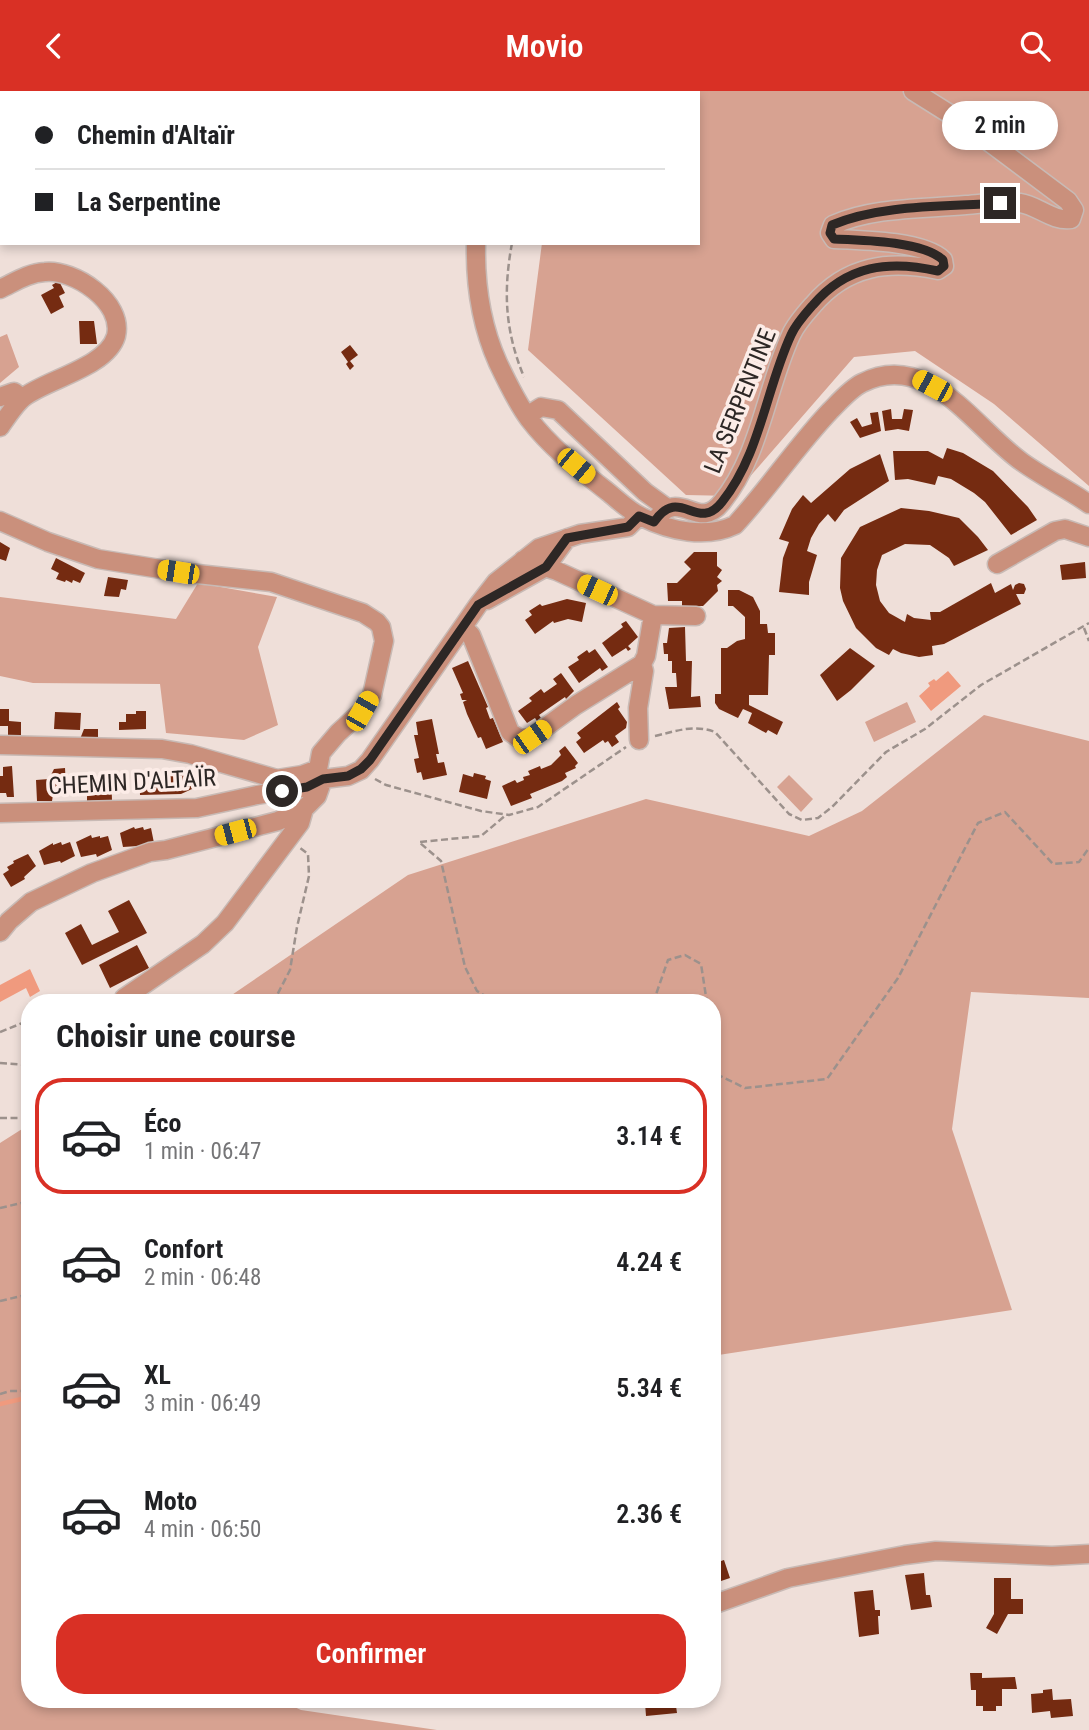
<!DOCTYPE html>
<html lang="fr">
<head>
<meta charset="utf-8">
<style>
	body { margin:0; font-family:"Roboto Condensed",sans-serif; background:#f6f6f6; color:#202124; height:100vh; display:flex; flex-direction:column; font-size:26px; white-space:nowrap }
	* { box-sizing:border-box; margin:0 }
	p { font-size:23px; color:#757577 }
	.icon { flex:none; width:38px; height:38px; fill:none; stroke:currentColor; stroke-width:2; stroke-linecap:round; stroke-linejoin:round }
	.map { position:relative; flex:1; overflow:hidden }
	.panel { position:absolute; left:21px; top:903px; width:700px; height:714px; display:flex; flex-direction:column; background:#fff; border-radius:28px; box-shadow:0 4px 10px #0003 }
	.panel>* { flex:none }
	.guide { position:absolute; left:0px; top:0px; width:700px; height:154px; box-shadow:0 4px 10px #0003; display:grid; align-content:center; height:154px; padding:0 35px; background:#fff }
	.end { position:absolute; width:32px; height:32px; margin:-16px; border:9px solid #2d2725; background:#fff; box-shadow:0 0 0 4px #fff }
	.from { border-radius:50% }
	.bubble { position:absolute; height:49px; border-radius:24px; background:#fff; box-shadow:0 4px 10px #0003; font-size:23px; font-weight:600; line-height:49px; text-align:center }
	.car { position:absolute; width:21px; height:42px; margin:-21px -10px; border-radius:9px; box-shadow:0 0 5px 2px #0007; background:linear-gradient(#f5c518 24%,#345 0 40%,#f5c518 0 76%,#345 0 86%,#f5c518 0) }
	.guide b { display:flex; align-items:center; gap:24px; height:66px; font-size:26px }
	.guide b+b { border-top:2px solid #e0e0e0 }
	.guide i { width:18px; height:18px; background:#202124 }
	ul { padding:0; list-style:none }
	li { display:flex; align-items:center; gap:21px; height:116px; margin:0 14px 10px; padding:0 21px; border:4px solid transparent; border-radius:28px }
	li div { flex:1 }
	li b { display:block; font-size:26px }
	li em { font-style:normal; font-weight:600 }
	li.active { border-color:#d93025 }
	li>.icon { width:63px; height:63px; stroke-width:1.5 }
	h2 { padding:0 35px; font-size:32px; line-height:84px }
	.primary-button { display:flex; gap:14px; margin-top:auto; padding:14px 35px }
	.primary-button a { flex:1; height:80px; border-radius:28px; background:#d93025; color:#fff; font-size:28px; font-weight:600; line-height:80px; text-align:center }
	header { display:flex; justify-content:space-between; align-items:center; height:91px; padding:0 35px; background:#d93025; color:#fff; font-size:32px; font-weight:600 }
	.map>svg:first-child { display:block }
	.green { fill:#d7a291 }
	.water { fill:#f09a7e }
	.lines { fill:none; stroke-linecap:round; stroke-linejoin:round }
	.stream { stroke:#f09a7e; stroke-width:4.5 }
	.building { fill:#752b11 }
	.minor-casing { stroke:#c8bab5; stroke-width:21 }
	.path { stroke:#9c918c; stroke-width:2.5; stroke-dasharray:7 3.5; stroke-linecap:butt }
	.minor { stroke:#ca907c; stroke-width:18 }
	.route { stroke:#2d2725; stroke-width:9 }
	.labels { text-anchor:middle; stroke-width:7; stroke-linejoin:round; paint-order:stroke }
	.street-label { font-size:24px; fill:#2d2725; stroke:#fcece7 }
</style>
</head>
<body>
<header><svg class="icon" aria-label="back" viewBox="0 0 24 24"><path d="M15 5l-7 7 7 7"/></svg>Movio<svg class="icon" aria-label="search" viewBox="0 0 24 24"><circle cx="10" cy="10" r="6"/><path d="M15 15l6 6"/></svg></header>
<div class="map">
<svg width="1089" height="1639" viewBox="0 0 1089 1639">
	<rect width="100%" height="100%" fill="#efdfd9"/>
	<!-- green -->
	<path class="green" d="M561,0H1089V395L994,313L915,260L854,266L733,405L686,404L528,259L542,152H698V2H560Z
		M7,243L19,276L0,292V246Z
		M198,492L277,506L258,556L278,634L244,649L166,642L160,593L33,592L0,585V506L176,528Z
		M907,611L916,631L874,651L865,631Z
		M984,624L1089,650V907L971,901L952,1038L1012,1219L712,1265V912H220L408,784L646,708L809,745L862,720Z
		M789,684L813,708L801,721L777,696Z
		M30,1033V1608H277L301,1619L437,1639H0V1052Z"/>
	<!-- water -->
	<path class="water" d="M948,580L961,595L931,620L919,605L930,595L928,592L934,588L936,590Z
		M30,878L40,900L30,906L26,897L0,911V894Z"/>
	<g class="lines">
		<!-- stream -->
		<path class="stream" d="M0,1313L30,1306"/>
	</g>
	<!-- building -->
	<path class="building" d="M59,190L65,202L59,205L64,216L51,223L41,204L54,197L52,194Z
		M79,230H94L97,253H80Z
		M350,254L358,264L350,270L354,275L350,279L346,273L348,271L341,261Z
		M891,318L892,328H902L904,318L913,319L909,340L898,338L885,340L882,320Z
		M878,321L881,340L860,347L850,331L857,327L862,336L872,333L870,322Z
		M947,357L963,362L993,380L1028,416L1037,429L1011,444L985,411L974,402L951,388L938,385L935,394L908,388L895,389L893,360H928L943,368Z
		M880,363L889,390L844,419L835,431L828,423L819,433L811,447L807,460L817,464L809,491V504L779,501L783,467L789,451L779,448L792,418L803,404L811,412L850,378Z
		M901,417L929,420L959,427L978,446L988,459L954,475L949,467L930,454L905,453L882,464L877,479L876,494L880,510L889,522L905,531L907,523L914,527L931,529L930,521H940L991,492L995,502L1011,493L1013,499L1015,494L1019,492L1024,493L1026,498L1024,503H1016L1021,513L944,553L932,555L933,564L919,566L901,562L893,558L889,564L876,557L856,537L843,510L840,497L841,467L860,436Z
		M0,451L10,457L6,470L0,468Z
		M694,461H717V475L722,479L717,486L722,490L717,494L718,500L703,515H682V510H668L667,492H677L691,478L684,471Z
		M56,467L85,482L80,492L73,489L72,492L66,489L65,491L56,488L59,482L51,478Z
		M1085,471L1086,487L1062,489L1060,474Z
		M108,486L128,489L126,499L121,498L119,506L104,505Z
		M728,499H739L753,506L760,520V533H767L768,542H775V564H769L768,604H749V614L783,631L777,644L768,639L766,642L748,632L752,622L743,618L738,627L719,618L715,612V603H721V557H727L737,550L745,548V526L733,515H728Z
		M567,508L586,512L582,531L568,528L554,532L553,530L535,543L525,529L532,524L529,520L540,513L542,515Z
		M626,530L638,546L628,555L631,558L628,560L626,557L612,566L602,552L623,536L621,533Z
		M685,536L686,570H692L691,606L700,605L701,616L669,618L665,596H677L676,582H672V570H668V563H664L663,552H667L669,537Z
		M850,557L875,575L851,599L837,610L820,584Z
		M595,558L608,576L602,580L600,577L579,592L568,576L579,569L577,566L587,559L589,562Z
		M468,570L488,616L486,617L490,628L493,627L503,651L486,658L481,646L478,647L467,623L463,611L467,609H462L460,603L463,602L452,577Z
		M561,582L574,600L566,608L565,606L539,624L541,627L537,630L535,627L527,632L518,620L532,610L529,607L541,598L544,602L557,593L553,588Z
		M617,611L620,616L618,618L627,631L626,637L615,645L619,651L612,656L608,650L605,652L603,649L584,662L576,651L581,647L577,642Z
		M0,618H9V630L21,631V645H8V635H0Z
		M136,620H146V638L119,639V631H126V623H136Z
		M55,621L81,622L80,639L54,638Z
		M432,628L439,663H436L438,672L444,671L447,684L423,689L421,681L417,682L414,668L419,667L414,644H418L416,631Z
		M84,638H98V648H80Z
		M565,655L578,672L575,675L576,677L565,682L567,686L562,690L530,703L532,707L511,715L502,695L515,689L517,692L524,689L523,686L530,684L528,680L540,675L541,678L551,674L561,664L559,660Z
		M12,675L14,706H7L6,702H0V685H3V676Z
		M65,677L66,697L54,698L52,710H37L36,689L49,688L54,678Z
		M171,679L174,687L185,682L192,698L181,703L140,704L139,684H148V693Z
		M474,682L486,685L485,688L491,690L487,708L459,701L463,683L473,686Z
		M98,683H111L112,709L87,710V694H98Z
		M134,736L135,738L143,736L144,739L151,737L154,752L139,757L138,755L123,756L120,742Z
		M91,744L92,747L100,745V747L108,745L112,759L97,766L96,763L81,766L76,751Z
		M61,751L62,754L70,751L75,765L61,772L60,770L44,774L39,760L53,752V754Z
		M28,763L36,775L24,786L25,788L11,796L3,783L9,779L7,776L14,772L13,770Z
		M129,809L147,842L82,874L65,842L81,833L92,854L119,841L108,820Z
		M137,854L149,877L110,897L99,874Z
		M724,1469L730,1487L712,1493V1473Z
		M924,1482L926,1504H930L932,1516L911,1519L905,1484Z
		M994,1487H1011V1508H1023V1523H1008L997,1543L986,1537L994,1523Z
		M873,1499L875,1519H880V1525H878L879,1543L859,1546L854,1501Z
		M970,1582H982V1587L1015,1586L1017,1598H1002V1615H996V1620H983V1615H976V1599H971Z
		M1052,1598L1053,1609L1071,1608L1073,1625L1051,1627L1050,1620L1032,1622L1031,1603L1043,1602V1599Z
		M656,1608H675L677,1622L646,1625L645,1612H656Z"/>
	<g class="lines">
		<!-- minor casing -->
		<g class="minor-casing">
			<path id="minor" d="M427,0L434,2
				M102,2L103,0
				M0,106H2
				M476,152C475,194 481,234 498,272C507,291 517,312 529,328C551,357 580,379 608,401C618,409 629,420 642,426C670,440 706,448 735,434C768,398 796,356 830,320C839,311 850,298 862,292C929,258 975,338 1022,371C1043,386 1067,398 1089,413
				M0,198C15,191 28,182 45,181C74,178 124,211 116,245C107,276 48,288 24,306C15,313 7,326 0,336
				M0,306L14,301L22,307
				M527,325L541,316L558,319L645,401L667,417
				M0,430L48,451L98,468L179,481L271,491L363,522L377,531L381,536L384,550L372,604L362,620L338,642L321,662L318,678
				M654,431C680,393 697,443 722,411C760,364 766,298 791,244C796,233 805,223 813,214C847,174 889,169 938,179L944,175L943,169C924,150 861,149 834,148L830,142L833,134C873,116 922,118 966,114C983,113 1003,109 1020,112C1037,114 1053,131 1071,128L1074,119L1068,110L964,32L913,0
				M997,473L1055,440L1065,438L1089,446
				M487,509L546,476L567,447
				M653,524L696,525
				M463,536L471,544L510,641L520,648L532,646L576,614L642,573L646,565L653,524L557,480L523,469
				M639,649L638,617L644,580L642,573
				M0,654L162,658L190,663L277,688L302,684L318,678
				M0,722L197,717L257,704L307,696L323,688L348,685L361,679L370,669L478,514L496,491L539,457L580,443L628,436L639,425
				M0,841L9,830L31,811L92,782L150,761L166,759L278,730L304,718
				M124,907L203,853L225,832L300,732L304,718L317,705L323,688L321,684
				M712,1514L788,1487L905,1464L936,1460L1052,1465L1089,1463"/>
		</g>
		<!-- path -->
		<path class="path" d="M534,2V0
			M512,152C503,201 505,240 524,286
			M1084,537L1089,550
			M655,645C677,640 694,633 715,641L789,723L802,729L818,727L832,716L886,661L925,638L981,594L1089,532
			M375,688L386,694L481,720L509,724L538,716L626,656
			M83,912L110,905
			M273,912L290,879L297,836L309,785L308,763L300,757
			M497,912L477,900L465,876L441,770L419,751L481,745L506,724
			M653,912L668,869L685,864L701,873L707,912
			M0,941L30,929
			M712,952L716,983L745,997L827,988L898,887L978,732L1005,721L1053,773L1079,771L1089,757
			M0,972L30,974
			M0,1027H30
			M0,1117L30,1110
			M0,1210L30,1203
			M0,1303L10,1300H30"/>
		<!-- minor -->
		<use href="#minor" class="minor"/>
	</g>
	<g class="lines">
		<!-- route -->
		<path class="route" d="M282,700L307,696L323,688L348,685L361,678L370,669L478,514L546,476L567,447L628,436L639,425L654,431C680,393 697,443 722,411C760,364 766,298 791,244C796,233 805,223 813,214C847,174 889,169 938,180L944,175L943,169C923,150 861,149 834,148L830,142L832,134C881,113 947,116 1000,112"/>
	</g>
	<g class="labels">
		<!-- street labels -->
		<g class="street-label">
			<text transform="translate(740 310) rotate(-68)" y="8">LA SERPENTINE</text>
			<text transform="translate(132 691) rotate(-3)" y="8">CHEMIN D'ALTAÏR</text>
		</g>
	</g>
</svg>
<i class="end from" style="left:282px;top:700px"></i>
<i class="end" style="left:1000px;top:112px"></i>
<div class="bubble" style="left:942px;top:10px;width:116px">2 min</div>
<i class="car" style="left:932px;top:295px;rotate:298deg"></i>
<i class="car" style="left:576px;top:375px;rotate:130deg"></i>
<i class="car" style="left:178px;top:481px;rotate:279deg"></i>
<i class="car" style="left:597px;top:499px;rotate:295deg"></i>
<i class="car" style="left:362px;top:620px;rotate:30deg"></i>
<i class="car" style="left:532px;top:646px;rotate:55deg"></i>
<i class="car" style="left:235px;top:741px;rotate:255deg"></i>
<div class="guide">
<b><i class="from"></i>Chemin d'Altaïr</b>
<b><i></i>La Serpentine</b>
</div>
<section class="panel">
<h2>Choisir une course</h2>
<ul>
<li class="active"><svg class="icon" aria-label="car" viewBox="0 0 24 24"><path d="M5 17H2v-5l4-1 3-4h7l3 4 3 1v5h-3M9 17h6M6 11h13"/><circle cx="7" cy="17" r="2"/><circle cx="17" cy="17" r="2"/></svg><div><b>Éco</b><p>1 min · 06:47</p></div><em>3.14 €</em></li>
<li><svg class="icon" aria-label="car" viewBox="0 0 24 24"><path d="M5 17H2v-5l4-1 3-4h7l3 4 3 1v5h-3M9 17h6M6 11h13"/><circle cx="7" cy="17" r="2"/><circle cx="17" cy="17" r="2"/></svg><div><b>Confort</b><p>2 min · 06:48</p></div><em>4.24 €</em></li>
<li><svg class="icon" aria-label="car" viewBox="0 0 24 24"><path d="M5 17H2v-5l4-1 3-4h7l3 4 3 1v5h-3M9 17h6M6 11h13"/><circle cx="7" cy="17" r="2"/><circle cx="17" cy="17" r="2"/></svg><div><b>XL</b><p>3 min · 06:49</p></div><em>5.34 €</em></li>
<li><svg class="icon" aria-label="car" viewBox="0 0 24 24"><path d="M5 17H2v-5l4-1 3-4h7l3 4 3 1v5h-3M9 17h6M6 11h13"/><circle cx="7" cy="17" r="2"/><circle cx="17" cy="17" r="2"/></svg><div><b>Moto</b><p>4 min · 06:50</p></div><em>2.36 €</em></li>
</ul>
<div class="primary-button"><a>Confirmer</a></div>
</section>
</div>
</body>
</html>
